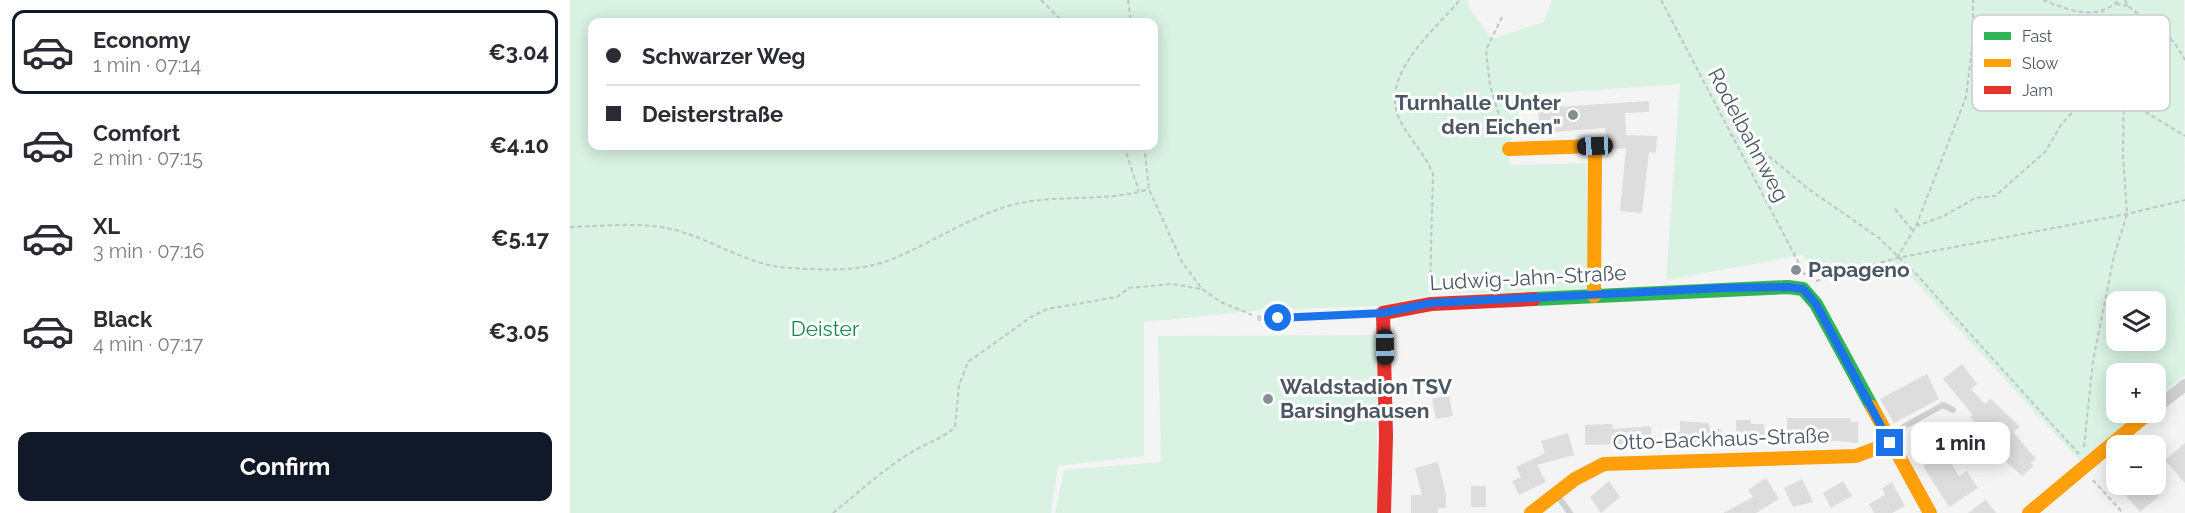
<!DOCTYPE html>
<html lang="en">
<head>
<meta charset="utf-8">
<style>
	body { margin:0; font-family:Raleway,sans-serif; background:#f7f7f7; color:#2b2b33; height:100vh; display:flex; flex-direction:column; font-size:22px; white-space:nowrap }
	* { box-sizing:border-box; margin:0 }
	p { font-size:20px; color:#7c7c81 }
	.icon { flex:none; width:33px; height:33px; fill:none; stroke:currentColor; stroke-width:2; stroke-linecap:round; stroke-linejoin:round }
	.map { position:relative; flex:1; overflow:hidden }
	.sheet { display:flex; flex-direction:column; background:#fff; width:570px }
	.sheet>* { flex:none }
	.top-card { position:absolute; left:18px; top:18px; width:570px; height:132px; border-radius:12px; box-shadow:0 3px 15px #0003; display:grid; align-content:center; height:132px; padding:0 18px; background:#fff }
	.controls { position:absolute; left:1536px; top:291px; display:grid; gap:12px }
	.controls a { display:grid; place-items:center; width:60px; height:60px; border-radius:12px; background:#fff; box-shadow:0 3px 15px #0003; font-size:30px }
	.end { position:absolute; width:27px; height:27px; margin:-14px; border:8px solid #1a73e8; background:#fff; box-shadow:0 0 0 3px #fff }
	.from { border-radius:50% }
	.bubble { position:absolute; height:42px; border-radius:12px; background:#fff; box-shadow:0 3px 15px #0003; font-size:20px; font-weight:700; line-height:42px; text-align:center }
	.car { position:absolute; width:18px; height:36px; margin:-18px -9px; border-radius:8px; box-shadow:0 0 4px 2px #0007; background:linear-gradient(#222 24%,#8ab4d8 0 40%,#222 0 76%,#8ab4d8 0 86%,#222 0) }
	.top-card b { display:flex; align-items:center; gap:21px; height:57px; font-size:22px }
	.top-card b+b { border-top:2px solid #e1e1e2 }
	.top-card i { width:15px; height:15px; background:#2b2b33 }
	ul { padding:10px 0 0; list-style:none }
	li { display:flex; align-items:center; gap:18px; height:84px; margin:0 12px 9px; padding:0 6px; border:3px solid transparent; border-radius:12px }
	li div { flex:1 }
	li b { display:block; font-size:22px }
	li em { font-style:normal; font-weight:700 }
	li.active { border-color:#111827 }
	li>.icon { width:54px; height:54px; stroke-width:1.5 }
	.cta { display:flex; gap:12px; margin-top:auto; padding:12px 18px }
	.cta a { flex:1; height:69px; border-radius:12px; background:#111827; color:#fff; font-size:24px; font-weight:700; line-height:69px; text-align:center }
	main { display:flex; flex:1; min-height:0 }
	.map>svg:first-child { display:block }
	.green { fill:#d9f2e3; fill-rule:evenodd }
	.building { fill:#ddddde }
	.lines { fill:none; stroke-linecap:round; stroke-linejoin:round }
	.path { stroke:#bcc7c4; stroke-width:2; stroke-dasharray:4.5 3; stroke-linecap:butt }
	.lane { stroke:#ced0d2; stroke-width:6 }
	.street { stroke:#ced0d2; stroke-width:12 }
	.fast { stroke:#30b455; stroke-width:14 }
	.slow { stroke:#ff9f0a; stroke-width:14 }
	.jam { stroke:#e5322d; stroke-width:14 }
	.route { stroke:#1a73e8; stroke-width:8 }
	.poi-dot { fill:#868d94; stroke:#fff; stroke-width:2 }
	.labels { text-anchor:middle; stroke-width:6; stroke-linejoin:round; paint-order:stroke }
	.poi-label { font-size:21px; font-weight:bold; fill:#4a5661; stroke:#fff; text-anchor:start }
	.street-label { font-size:21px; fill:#4a5661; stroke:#fff }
	.park-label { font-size:21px; fill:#17864f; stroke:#fff }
	.key { fill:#fff; stroke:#c9ccd0; stroke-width:1.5 }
	.key-label { font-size:16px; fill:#4a5661 }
</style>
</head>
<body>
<main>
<section class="sheet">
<ul>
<li class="active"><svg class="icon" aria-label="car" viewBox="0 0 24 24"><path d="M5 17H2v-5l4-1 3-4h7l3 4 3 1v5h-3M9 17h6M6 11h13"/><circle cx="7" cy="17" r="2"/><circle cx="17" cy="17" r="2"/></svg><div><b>Economy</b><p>1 min · 07:14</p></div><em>€3.04</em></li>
<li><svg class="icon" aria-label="car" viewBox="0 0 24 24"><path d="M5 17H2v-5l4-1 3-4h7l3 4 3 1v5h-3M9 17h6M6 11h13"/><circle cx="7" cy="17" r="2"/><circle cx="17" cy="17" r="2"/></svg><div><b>Comfort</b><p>2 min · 07:15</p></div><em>€4.10</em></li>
<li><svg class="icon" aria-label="car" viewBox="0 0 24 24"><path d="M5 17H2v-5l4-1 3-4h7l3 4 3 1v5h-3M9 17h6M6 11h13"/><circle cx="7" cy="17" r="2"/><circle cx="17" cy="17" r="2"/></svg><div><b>XL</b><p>3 min · 07:16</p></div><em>€5.17</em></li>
<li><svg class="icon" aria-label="car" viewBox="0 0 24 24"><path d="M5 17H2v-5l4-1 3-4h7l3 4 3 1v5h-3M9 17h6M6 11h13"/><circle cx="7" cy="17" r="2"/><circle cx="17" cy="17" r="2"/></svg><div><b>Black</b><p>4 min · 07:17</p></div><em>€3.05</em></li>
</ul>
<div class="cta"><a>Confirm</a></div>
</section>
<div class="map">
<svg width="1615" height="513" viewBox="0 0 1615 513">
	<rect width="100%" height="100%" fill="#f4f4f4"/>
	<!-- green -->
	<path class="green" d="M0,0H898V6L922,39L974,22L982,0H1614L1615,375L1586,399V374H1546V412L1569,413L1510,461L1329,264L1244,275L1233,255L1096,280L1110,84L954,95L939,149L940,165L1016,163L1019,293H870L813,306L693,310L574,322V456L488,466L481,513H0ZM22,22H584V146H22ZM1546,302H1586V340H1546Z
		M807,335V513H485L494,470L591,462L588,336Z"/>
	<!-- building -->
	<path class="building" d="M1079,101V112L1055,113L1056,135L1087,136L1086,153L1079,152L1072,213L1050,211L1056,148L1037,150L1035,128L970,133L968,108Z
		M1392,364L1407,384L1401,389L1415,404L1421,399L1450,427L1443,432L1466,459L1461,463L1464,466L1452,476L1434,460L1438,457L1400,417L1403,415L1373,379Z
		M1357,374L1369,399L1324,423L1310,399Z
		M879,395L883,416L866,419L862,399Z
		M1217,418H1280V422H1288V443L1268,441H1255V444L1217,443Z
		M1166,420H1181V424H1194L1195,440H1183L1182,434L1166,435Z
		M1110,421L1139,423L1140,429H1151L1152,442L1098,445V431L1110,432Z
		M1039,424L1043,425V429L1081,426L1082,448L1055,450V444L1015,445V425Z
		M998,433L1004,455L967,465L976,482L949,495L942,481L951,477L946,467L975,453L971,441Z
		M1615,443V483L1595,460Z
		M1375,453L1389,476L1397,471L1408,488L1379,507L1353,466Z
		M868,462L876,495V508H868V513H841V495H852L845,468Z
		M1196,478L1209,499L1186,513H1153L1183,497L1178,490Z
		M1232,479L1243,502L1223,507L1214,488Z
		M1039,481L1050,497L1031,513L1020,497Z
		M1273,481L1282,496L1261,508L1253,493Z
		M1322,482L1335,506L1322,513H1304L1299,504L1315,495L1312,488Z
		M1564,484H1579L1589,496L1570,512L1554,493Z
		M901,486H916V507H901Z
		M1416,500L1426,513H1398L1415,500Z"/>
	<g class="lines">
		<!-- path -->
		<path class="path" d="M471,0L493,22
			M558,0L561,22
			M1091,0L1235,275
			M1473,0C1499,10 1526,22 1549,0
			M1555,0L1558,6L1604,42L1615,60
			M1546,4L1558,6
			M932,17L916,50L920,86L936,137
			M1556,100L1615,136
			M1160,135L1183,143L1237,188L1309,238L1347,275L1509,454
			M554,146L569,191
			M574,146L579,189L612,262L632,289L651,302L682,315
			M1325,209L1342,230
			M1346,226L1374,216L1405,198L1425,196L1475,152L1491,125L1513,100L1554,79
			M0,227C36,226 73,221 109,231C147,242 180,266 220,268C252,270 289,272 320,260C359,244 395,220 435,207C482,192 533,204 579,189
			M1327,258L1346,226L1396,97L1403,40V0
			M1246,281L1327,258L1557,214L1615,200
			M860,289L863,174C855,154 841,141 831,122C806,77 864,31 890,0
			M1514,447L1523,361L1544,256L1557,214L1553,155L1554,79L1537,40L1532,10
			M1523,480L1553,513
			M263,513C288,493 310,472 337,455C353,444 371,440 385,427L389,385L398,362L461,317L477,309L547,297L559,288L601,284L632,289"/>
		<!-- lane -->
		<path class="lane" d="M690,318L810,313
			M1319,435L1373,405L1383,410
			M986,494L1000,513"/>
		<!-- street -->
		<path class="street" d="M1586,408L1615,385"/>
		<!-- fast -->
		<path class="fast" d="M964,299L1218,287L1233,289L1246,304L1302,407"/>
		<!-- slow -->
		<path class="slow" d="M939,149L1025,146L1024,296
			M1302,407L1360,513
			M961,513L1005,479L1034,464L1286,456L1320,443
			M1459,513L1580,412"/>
		<!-- jam -->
		<path class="jam" d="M814,513L816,436L813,313L861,304L964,299"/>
	</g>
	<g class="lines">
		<!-- route -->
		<path class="route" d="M708,318L813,313L861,303L1152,288L1218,287L1233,289L1246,304L1320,443"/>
	</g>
	<!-- markers -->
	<g class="poi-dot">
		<circle cx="1003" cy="115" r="6"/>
		<circle cx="1226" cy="270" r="6"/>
		<circle cx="698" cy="399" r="6"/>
	</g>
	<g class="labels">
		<!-- poi labels -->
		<g class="poi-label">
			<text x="991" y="110" text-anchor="end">Turnhalle "Unter<tspan x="991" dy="24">den Eichen"</tspan></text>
			<text x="1238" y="277">Papageno</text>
			<text x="710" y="394">Waldstadion TSV<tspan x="710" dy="24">Barsinghausen</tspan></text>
		</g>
		<!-- street labels -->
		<g class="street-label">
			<text transform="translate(1178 135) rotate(62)" y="7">Rodelbahnweg</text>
			<text transform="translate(958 278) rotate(-3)" y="7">Ludwig-Jahn-Straße</text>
			<text transform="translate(1151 439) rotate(-2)" y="7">Otto-Backhaus-Straße</text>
		</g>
		<!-- park labels -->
		<g class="park-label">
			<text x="255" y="336">Deister</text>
		</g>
	</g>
	<!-- legend -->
	<rect x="1402" y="15" width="198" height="96" rx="9" class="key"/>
	<rect x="1414" y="32" width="27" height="8" fill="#30b455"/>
	<rect x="1414" y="59" width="27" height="8" fill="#ff9f0a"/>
	<rect x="1414" y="86" width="27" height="8" fill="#e5322d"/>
	<g class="key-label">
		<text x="1452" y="42">Fast</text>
		<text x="1452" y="69">Slow</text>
		<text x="1452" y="96">Jam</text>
	</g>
</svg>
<div class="controls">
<a><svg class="icon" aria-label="layers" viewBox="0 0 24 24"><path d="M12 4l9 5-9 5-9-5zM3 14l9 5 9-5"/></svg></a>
<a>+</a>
<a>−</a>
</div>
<i class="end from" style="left:708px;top:318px"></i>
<i class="end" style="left:1320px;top:443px"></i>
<div class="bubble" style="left:1341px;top:422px;width:99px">1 min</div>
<i class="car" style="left:1025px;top:146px;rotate:268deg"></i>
<i class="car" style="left:815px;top:347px;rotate:179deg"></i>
<div class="top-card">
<b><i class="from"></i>Schwarzer Weg</b>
<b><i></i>Deisterstraße</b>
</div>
</div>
</main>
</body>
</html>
